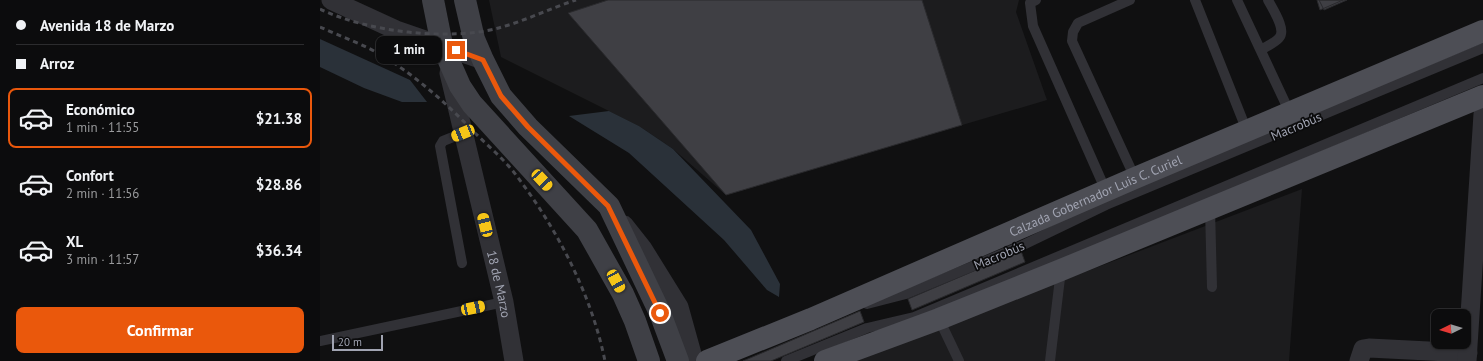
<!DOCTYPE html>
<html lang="es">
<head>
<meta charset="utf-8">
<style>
	body { margin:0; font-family:"PT Sans",sans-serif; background:#151516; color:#f1f3f6; height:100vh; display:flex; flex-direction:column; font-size:15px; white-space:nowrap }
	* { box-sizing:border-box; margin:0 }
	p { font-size:13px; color:#9a9b9d }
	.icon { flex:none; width:22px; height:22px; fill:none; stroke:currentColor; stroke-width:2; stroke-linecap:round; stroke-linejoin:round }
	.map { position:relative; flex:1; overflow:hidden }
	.side { display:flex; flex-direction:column; background:#0c0c0d; width:320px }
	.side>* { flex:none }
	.hud { display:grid; align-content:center; height:88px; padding:0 16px; background:#0c0c0d }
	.needle { width:26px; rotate:265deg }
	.buttons { position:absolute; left:1111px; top:309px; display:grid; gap:8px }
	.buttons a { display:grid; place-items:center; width:40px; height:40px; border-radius:8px; background:#0c0c0d; box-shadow:0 1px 3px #0004,0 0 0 1px #2c2c2e; font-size:20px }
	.scale { position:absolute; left:12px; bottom:10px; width:51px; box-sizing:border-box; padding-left:4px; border:2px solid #a1a4b2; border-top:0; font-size:11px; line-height:14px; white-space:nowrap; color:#a1a4b2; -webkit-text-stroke:3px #0b0b0c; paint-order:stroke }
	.end { position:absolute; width:18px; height:18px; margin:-9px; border:5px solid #ea580c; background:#fff; box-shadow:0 0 0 2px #fff }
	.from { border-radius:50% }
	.bubble { position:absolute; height:28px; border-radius:8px; background:#0c0c0d; box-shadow:0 1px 3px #0004,0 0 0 1px #2c2c2e; font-size:13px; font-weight:800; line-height:28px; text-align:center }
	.car { position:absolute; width:12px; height:24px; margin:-12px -6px; border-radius:5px; box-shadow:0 0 3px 1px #0007; background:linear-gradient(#f5c518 24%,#345 0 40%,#f5c518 0 76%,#345 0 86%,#f5c518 0) }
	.hud b { display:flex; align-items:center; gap:14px; height:38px; font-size:15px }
	.hud b+b { border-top:1px solid #2c2c2e }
	.hud i { width:10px; height:10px; background:#f1f3f6 }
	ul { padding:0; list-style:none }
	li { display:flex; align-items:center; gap:12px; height:60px; margin:0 8px 6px; padding:0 8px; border:2px solid transparent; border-radius:8px }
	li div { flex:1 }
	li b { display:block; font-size:15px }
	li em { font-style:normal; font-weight:800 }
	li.on { border-color:#ea580c }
	li>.icon { width:36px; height:36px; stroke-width:1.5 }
	.primary-button { display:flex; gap:8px; margin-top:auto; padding:8px 16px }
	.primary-button a { flex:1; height:46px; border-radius:8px; background:#ea580c; color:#fff; font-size:16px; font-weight:800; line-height:46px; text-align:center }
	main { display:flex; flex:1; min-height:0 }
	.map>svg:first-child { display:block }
	.built { fill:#1c1c1e }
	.water { fill:#2a3139 }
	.building { fill:#3f3f44; stroke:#2a2a2d }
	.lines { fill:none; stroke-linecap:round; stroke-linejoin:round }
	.lane { stroke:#313136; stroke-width:10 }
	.street { stroke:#313136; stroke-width:19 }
	.secondary { stroke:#3f4046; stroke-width:22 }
	.primary { stroke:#4d4e55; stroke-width:22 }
	.rail { stroke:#48494f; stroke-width:3; stroke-dasharray:5 4; stroke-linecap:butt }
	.route { stroke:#ea580c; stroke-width:5 }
	.labels { text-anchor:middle; stroke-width:3.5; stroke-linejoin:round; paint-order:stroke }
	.street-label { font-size:13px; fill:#a1a4b2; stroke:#0b0b0c }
</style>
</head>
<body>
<main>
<section class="side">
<div class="hud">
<b><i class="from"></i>Avenida 18 de Marzo</b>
<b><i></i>Arroz</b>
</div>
<ul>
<li class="on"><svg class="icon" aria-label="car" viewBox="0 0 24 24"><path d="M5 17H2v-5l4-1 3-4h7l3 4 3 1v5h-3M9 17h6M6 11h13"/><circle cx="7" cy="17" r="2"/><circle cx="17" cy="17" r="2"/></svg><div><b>Económico</b><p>1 min · 11:55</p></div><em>$21.38</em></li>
<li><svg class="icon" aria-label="car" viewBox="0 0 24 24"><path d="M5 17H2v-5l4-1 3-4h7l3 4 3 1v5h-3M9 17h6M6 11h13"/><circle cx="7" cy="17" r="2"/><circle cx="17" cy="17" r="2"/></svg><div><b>Confort</b><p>2 min · 11:56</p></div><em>$28.86</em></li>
<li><svg class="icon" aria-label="car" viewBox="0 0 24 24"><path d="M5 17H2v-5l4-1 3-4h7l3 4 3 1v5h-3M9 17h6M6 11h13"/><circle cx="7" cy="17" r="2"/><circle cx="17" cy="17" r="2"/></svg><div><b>XL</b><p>3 min · 11:57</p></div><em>$36.34</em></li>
</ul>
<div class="primary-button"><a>Confirmar</a></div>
</section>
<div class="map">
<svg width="1163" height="361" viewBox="0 0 1163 361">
	<rect width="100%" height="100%" fill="#101011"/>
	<!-- built -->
	<path class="built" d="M169,0H699L696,12L727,100L406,195L353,149L319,126L181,57Z
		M982,189L969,361H532Z"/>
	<!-- water -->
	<path class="water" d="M0,39L90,80L107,102H82L44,88L0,67Z
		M289,111L319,126L353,149L431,230L460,284L459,297L447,290L404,240L309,153L249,116Z"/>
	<!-- building -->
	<path class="building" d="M288,0H602L642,125L406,195L248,13Z
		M997,0H1023L1000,10Z
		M999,0H1027L1004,10Z
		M701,251L705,262L592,310L588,299Z
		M540,311L544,322L451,361H423Z"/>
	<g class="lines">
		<!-- lane -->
		<path class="lane" d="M716,0L710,3L713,26L786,191
			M810,0L758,23L753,32L752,41L815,178
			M875,0L927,131
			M917,0L970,113
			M941,50C947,46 955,43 959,38C967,30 952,8 948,0
			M890,208L892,287
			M142,263L120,146L123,141L143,133
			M547,304L586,294L701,246L786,205L1163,48
			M619,319L639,361
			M0,341L184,302
			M466,361L547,328L594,317L1163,78
			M730,361L741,270"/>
		<!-- street -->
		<g class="street">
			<path d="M11,0L76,30L163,60"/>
			<path id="s1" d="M129,73L184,302L194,361"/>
			<path d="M304,225L323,249L359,307L374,361"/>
			<path d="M1039,361L1043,349L1049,348L1148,353"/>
			<path d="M1147,361L1163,114"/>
		</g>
		<!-- secondary -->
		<path class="secondary" d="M113,0L122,45L140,86L152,104L267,230L303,294L315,321L329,361
			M145,0L154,39L163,60L181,96L208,127L289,206L340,313L358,361"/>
		<!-- primary -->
		<g class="primary">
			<path id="s2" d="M387,361L491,319L815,178L1163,31"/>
			<path d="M505,361L619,319L741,270L1163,96"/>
		</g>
		<!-- rail -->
		<path class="rail" d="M0,9C47,32 132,42 182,27C207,20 231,8 256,0
			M0,27C20,36 45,45 63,56C97,77 126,103 153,131C167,145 184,159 196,175C237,229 271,293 285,361"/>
	</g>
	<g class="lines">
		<!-- route -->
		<path class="route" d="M136,50L163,60L181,96L208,127L288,206L340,313"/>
	</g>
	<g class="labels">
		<!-- street labels -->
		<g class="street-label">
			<text transform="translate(976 126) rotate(-23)" y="5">Macrobús</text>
			<text dy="5" stroke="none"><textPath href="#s2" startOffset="422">Calzada Gobernador Luis C. Curiel</textPath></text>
			<text transform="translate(679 255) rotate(-23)" y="5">Macrobús</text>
			<text dy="5" stroke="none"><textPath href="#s1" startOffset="217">18 de Marzo</textPath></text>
		</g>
	</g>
</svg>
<div class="buttons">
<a><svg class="needle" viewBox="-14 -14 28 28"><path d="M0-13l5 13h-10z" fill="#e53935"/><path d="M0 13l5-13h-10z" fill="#9a9b9d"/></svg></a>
</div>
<div class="scale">20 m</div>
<i class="end from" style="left:340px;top:313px"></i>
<i class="end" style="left:136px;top:50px"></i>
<div class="bubble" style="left:56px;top:36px;width:66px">1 min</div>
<i class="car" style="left:143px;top:133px;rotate:248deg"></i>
<i class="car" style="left:222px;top:180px;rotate:137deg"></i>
<i class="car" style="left:165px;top:225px;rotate:346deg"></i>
<i class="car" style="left:296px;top:281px;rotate:151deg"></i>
<i class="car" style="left:153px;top:308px;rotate:78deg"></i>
</div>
</main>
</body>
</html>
